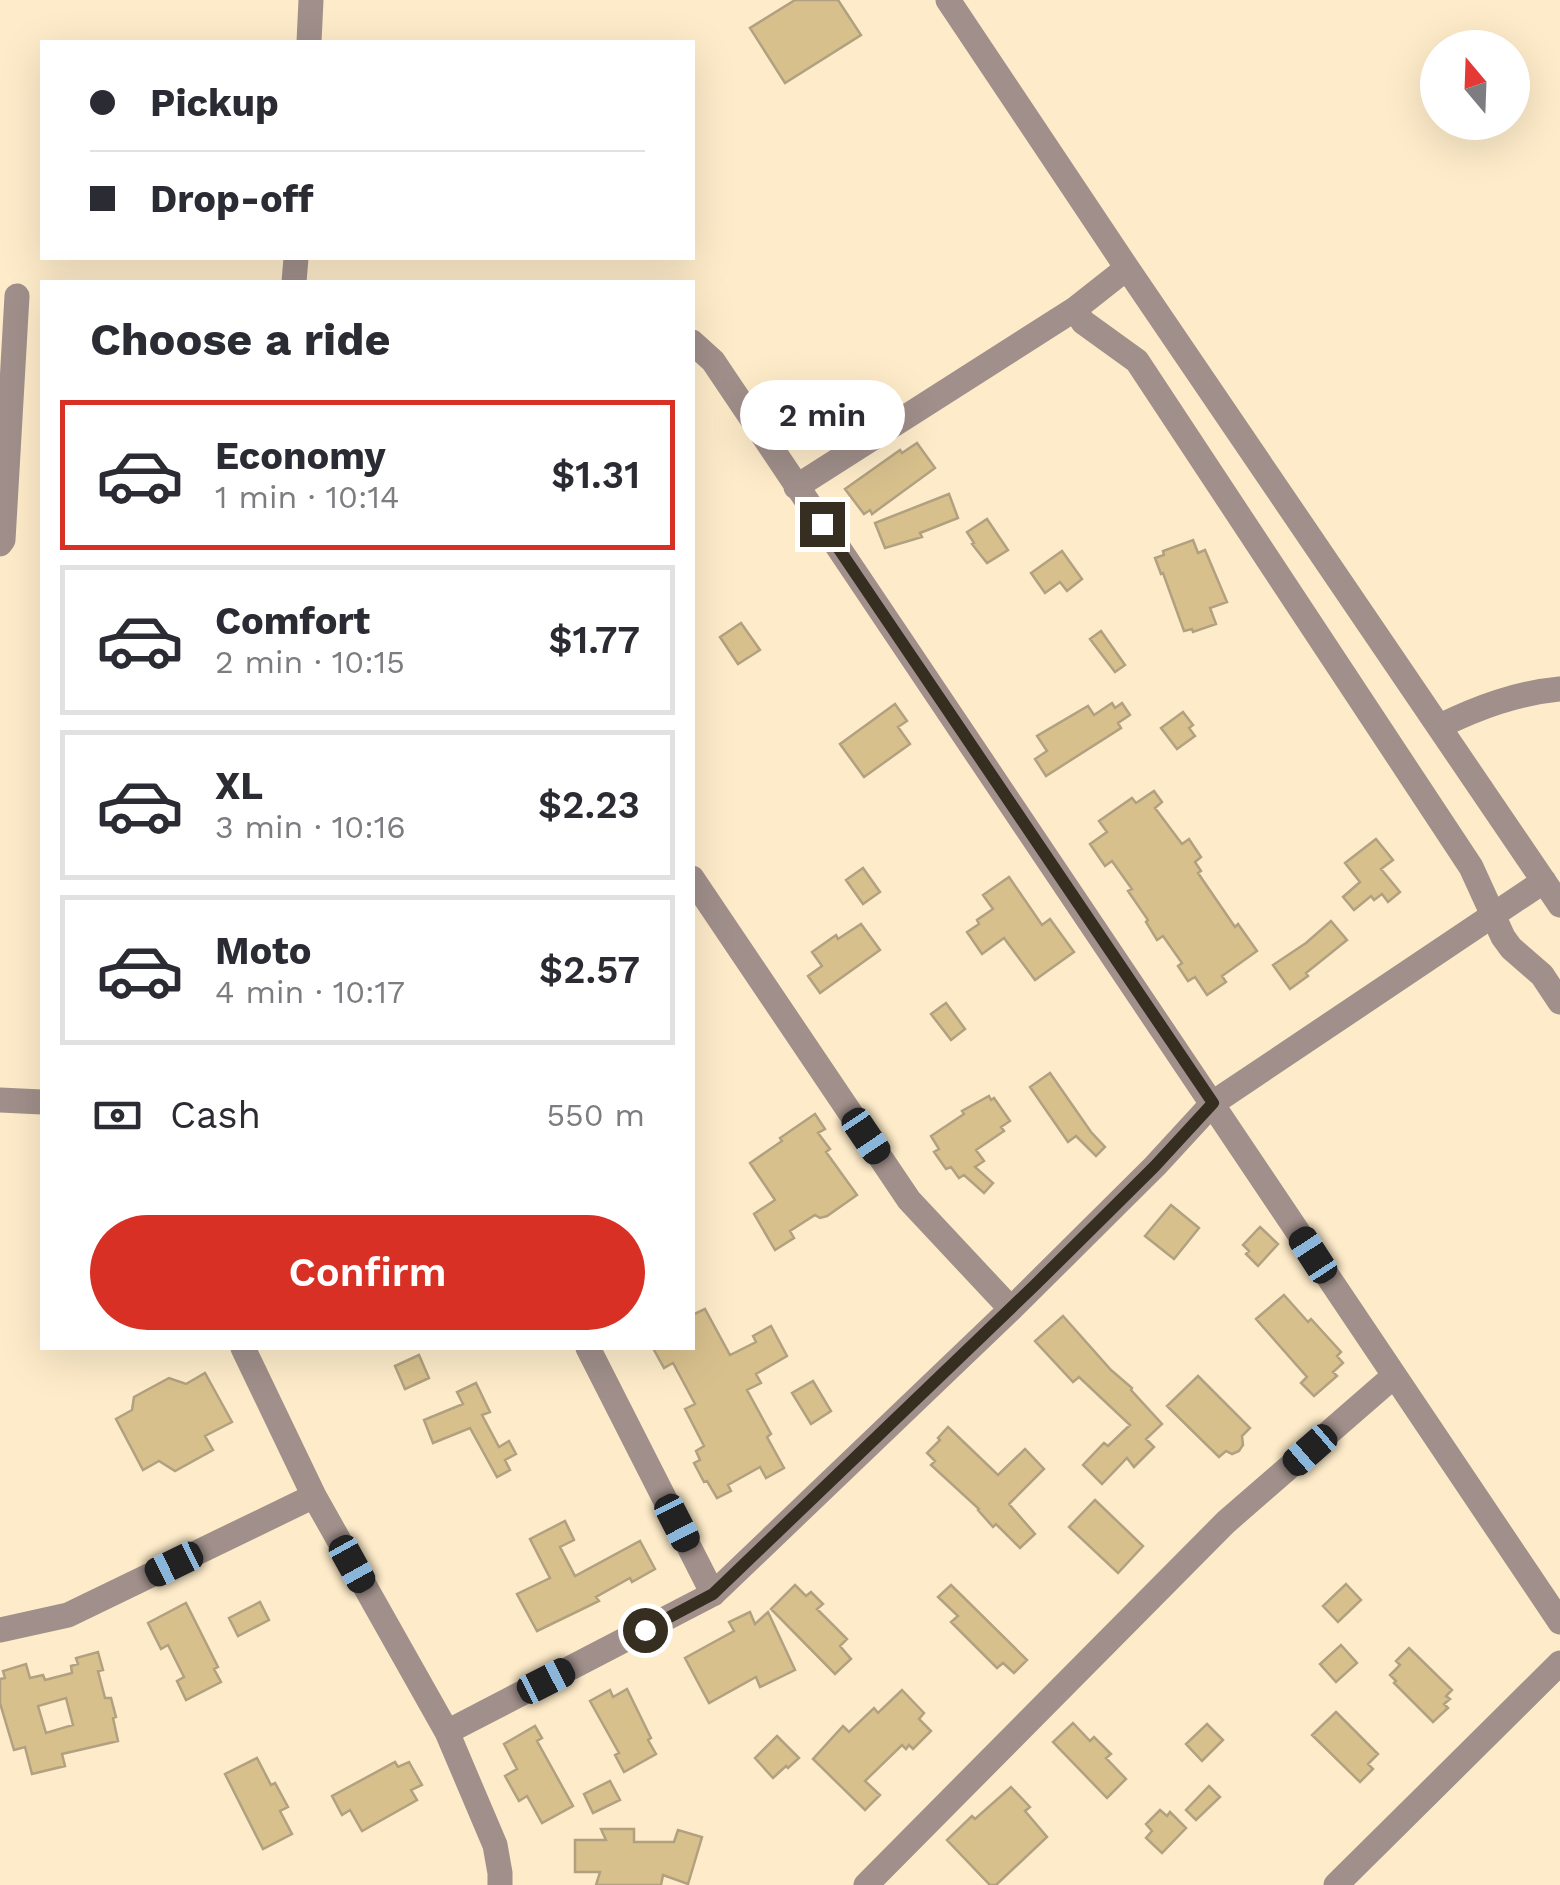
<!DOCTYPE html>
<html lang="en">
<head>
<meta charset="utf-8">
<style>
	body { margin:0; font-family:"Work Sans",sans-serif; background:#f7f7f7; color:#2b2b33; height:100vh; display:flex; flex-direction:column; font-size:38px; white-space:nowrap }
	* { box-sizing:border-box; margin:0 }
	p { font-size:32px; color:#7c7c81 }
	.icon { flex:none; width:55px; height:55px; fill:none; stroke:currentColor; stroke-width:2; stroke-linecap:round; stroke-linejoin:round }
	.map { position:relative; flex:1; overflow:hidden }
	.drawer { position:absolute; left:40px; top:280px; width:655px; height:1070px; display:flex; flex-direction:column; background:#fff; border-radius:0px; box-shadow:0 10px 40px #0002 }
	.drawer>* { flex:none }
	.banner { position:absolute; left:40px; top:40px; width:655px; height:220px; border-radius:0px; box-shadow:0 10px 40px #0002; display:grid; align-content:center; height:220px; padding:0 50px; background:#fff }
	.needle { width:65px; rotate:341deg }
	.controls { position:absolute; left:1420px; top:30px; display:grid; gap:20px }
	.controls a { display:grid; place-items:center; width:110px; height:110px; border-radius:50%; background:#fff; box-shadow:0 10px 40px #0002; font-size:50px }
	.end { position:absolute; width:45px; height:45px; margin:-22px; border:12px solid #352e21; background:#fff; box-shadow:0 0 0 5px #fff }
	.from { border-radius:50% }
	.bubble { position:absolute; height:70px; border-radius:35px; background:#fff; box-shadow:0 10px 40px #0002; font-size:32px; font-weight:600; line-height:70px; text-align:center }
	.car { position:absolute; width:30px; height:60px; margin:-30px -15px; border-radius:12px; box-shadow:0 0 8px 2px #0007; background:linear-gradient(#222 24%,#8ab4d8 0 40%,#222 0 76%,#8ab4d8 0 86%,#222 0) }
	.banner b { display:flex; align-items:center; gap:35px; height:95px; font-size:38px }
	.banner b+b { border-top:2px solid #e1e1e2 }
	.banner i { width:25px; height:25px; background:#2b2b33 }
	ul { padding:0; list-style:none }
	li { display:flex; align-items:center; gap:30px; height:150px; margin:0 20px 15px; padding:0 30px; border:5px solid #e1e1e2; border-radius:0px }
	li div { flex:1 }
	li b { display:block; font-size:38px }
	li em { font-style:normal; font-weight:600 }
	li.active { border-color:#d93025 }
	li>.icon { width:90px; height:90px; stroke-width:1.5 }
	h2 { padding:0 50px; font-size:45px; line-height:120px }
	.pay { display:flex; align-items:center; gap:25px; height:110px; padding:0 50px; font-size:38px }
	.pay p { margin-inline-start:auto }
	.action { display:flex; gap:20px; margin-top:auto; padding:20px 50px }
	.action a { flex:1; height:115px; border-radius:60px; background:#d93025; color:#fff; font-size:40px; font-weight:600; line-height:115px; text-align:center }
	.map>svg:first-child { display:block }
	.building { fill:#d8c08d; stroke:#b1a180; stroke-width:2.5; fill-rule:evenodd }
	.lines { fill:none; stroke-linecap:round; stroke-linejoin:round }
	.minor { stroke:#a08f8a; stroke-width:25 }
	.route { stroke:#352e21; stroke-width:12 }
</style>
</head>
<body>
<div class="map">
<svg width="1560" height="1885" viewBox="0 0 1560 1885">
	<rect width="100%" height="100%" fill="#fdebc9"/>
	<!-- building -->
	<path class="building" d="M795,0H838L861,35L785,83L750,28Z
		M917,443L935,468L872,514L870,510L864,514L845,489L900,450L902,453Z
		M949,494L958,518L920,533L922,537L885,548L875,523Z
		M987,519L1008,550L987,563L972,544L974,543L967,532Z
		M1193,540L1198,553L1205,550L1227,602L1210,608L1216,624L1193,632L1192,629L1184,631L1163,573L1161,574L1155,558L1164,555L1163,551Z
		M1062,551L1082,579L1067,591L1060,582L1045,593L1031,573Z
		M741,623L760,650L738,664L720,637Z
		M1101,631L1125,665L1115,672L1090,639Z
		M1112,703L1115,708L1122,703L1130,715L1118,723L1121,728L1046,776L1035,759L1047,751L1037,736L1088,706L1094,715Z
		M895,704L907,721L898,727L910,744L864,777L840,744Z
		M1183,712L1193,725L1189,728L1195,736L1177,749L1161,728Z
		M1154,791L1162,802L1155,808L1182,844L1189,839L1201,857L1195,862L1201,871L1198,873L1235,927L1238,924L1257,951L1222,976L1226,982L1207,995L1195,977L1188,981L1178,966L1182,963L1163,936L1157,940L1146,922L1148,920L1128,891L1132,889L1112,861L1105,866L1090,844L1107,832L1099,821L1132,798L1136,803Z
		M1376,839L1393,860L1381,869L1400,892L1388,902L1382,894L1374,900L1371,896L1354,910L1343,897L1360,882L1345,863Z
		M863,868L880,892L863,904L846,880Z
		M1009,877L1042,925L1050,919L1074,952L1035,980L1004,938L982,954L967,932L979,924L977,920L993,909L983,895Z
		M1331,921L1347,940L1306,973L1308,976L1290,989L1273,965L1306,943Z
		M861,924L880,950L820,993L808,976L822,966L812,952L836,935L838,939Z
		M946,1003L965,1029L951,1040L931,1014Z
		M1050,1073L1091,1132L1105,1147L1096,1156L1076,1136L1068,1142L1030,1087Z
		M989,1096L991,1100L994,1098L1010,1121L1001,1127L1004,1131L976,1150L984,1161L975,1167L993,1183L984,1193L964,1175L959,1178L951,1167L946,1169L934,1152L939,1149L931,1136L964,1114L962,1111Z
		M815,1114L825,1129L818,1133L830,1149L826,1152L857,1195L827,1216L820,1218L815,1215L790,1231L794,1238L775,1250L754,1214L775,1200L750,1163L782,1141L780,1138Z
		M1171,1205L1199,1228L1174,1259L1145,1236Z
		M1260,1227L1278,1244L1258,1266L1246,1254L1249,1251L1243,1245Z
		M1284,1295L1308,1322L1311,1319L1341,1352L1337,1356L1343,1363L1333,1372L1337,1376L1314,1396L1301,1383L1307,1377L1256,1319Z
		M705,1309L730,1355L756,1342L753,1336L771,1326L787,1356L756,1374L761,1383L747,1390L771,1434L767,1437L784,1468L766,1478L760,1467L728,1485L731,1491L717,1498L707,1481L704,1482L694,1463L700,1460L696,1451L704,1446L685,1409L695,1404L673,1363L664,1368L653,1348H692V1315Z
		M1063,1316L1111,1370L1132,1388L1131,1390L1162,1424L1146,1439L1154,1447L1134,1467L1127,1458L1102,1484L1083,1465L1104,1443L1108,1446L1130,1425L1079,1377L1073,1382L1035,1341Z
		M419,1355L429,1378L405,1389L395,1366Z
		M205,1373L232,1422L205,1436L213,1450L175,1471L159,1461L143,1470L116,1419L132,1410L134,1397L169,1378L186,1384Z
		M1198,1376L1250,1428L1242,1436L1243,1445L1239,1451L1232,1454L1226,1451L1219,1457L1167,1406Z
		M813,1381L831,1411L811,1424L792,1393Z
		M476,1383L490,1412L482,1415L499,1447L509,1441L516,1454L505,1460L510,1470L497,1477L470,1428L433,1443L424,1420L463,1404L457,1392Z
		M948,1427L998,1475L1025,1449L1044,1469L1009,1504L1035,1534L1020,1548L996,1524L993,1527L978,1510L979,1509L931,1465L935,1461L927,1453L940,1440L938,1438Z
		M1095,1500L1143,1546L1118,1573L1069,1527Z
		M565,1521L574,1540L560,1547L575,1576L640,1541L655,1569L632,1582L630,1578L596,1597L599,1601L537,1631L517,1594L550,1578L530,1539Z
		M1346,1584L1361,1600L1338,1622L1323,1606Z
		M795,1585L806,1596L811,1592L823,1604L817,1609L847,1639L840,1646L851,1659L835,1674L771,1609Z
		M951,1585L1027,1660L1014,1673L1003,1663L997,1668L951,1622L958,1616L938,1597Z
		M260,1602L269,1620L238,1636L229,1618Z
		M186,1603L218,1667L214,1669L221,1682L186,1700L177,1681L184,1677L168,1645L161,1649L148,1623Z
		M750,1612L755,1624L768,1612L795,1670L760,1687L756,1677L709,1703L685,1658L734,1631L729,1622Z
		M1341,1645L1357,1663L1336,1682L1320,1664Z
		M1409,1648L1452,1690L1446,1696L1450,1699L1444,1704L1448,1708L1433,1722L1394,1683L1396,1681L1390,1675L1400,1665L1396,1661Z
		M98,1652L103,1670L98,1671L105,1698H111L116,1717L113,1718L118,1741L62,1754L65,1766L32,1774L25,1747L14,1750L0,1703V1679L5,1678L3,1671L26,1664L30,1678L43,1675L45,1680L72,1673L71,1666L78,1664L76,1658ZM66,1698L73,1725L46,1733L38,1706Z
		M627,1689L651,1738L648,1740L656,1754L624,1772L615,1755L619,1753L590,1701L610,1690L613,1697Z
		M902,1690L924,1713L919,1719L931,1731L913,1749L909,1745L906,1749L902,1745L865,1781L880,1795L865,1810L813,1759L843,1726L849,1732L874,1708L878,1713Z
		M1336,1712L1378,1754L1368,1764L1373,1769L1360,1782L1312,1735Z
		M1073,1723L1090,1741L1094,1737L1111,1754L1106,1758L1126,1779L1107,1798L1053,1742Z
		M1207,1724L1223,1740L1202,1761L1186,1744Z
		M535,1726L542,1738L537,1741L573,1806L542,1823L527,1796L519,1801L505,1776L517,1769L504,1744Z
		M777,1736L799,1758L788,1768L786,1766L773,1778L755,1758Z
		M257,1758L271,1785L275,1783L288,1807L280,1811L292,1834L263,1849L225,1774Z
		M395,1762L398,1767L409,1762L422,1785L411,1790L417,1800L362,1831L350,1810L342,1815L332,1796Z
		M610,1781L620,1800L593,1813L584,1794Z
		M1209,1786L1220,1797L1196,1820L1186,1810Z
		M1011,1787L1030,1807L1025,1811L1047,1837L996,1885H990L947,1840L972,1816L975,1819Z
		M1160,1810L1167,1816L1170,1812L1186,1828L1162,1853L1146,1838L1152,1831L1146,1824Z
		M601,1829H634V1842H674L678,1830L702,1837L688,1884L663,1875L661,1885H596L600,1872H575V1840H606Z"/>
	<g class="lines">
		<!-- minor -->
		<path class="minor" d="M948,0L1127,268L1560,905
			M309,42L311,0
			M294,282L296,258
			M1075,309L1083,322L1137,361L1471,867L1503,937L1511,948L1542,975L1560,1002
			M692,342L713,361L1560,1622
			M796,487L1075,309L1127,268
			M0,544L3,540L17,296
			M1440,726C1479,707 1517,693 1560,689
			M692,878L909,1200L1011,1309
			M0,1100L42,1102
			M243,1348L314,1496L447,1732L495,1845L500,1873V1885
			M588,1348L713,1594
			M0,1630L68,1615L314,1496
			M447,1732L713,1594L1011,1309L1155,1166L1213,1103L1544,881
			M866,1885L1226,1522L1394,1376
			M1336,1885L1560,1663"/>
	</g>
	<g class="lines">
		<!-- route -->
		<path class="route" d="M645,1630L713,1594L1035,1285L1155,1166L1213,1103L822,524"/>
	</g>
</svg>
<div class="controls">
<a><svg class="needle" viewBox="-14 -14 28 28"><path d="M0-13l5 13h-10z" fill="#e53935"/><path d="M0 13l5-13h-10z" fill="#7c7c81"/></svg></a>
</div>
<i class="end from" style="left:645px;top:1630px"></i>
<i class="end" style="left:822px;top:524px"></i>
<div class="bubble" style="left:740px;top:380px;width:165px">2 min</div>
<i class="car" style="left:866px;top:1136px;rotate:146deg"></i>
<i class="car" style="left:1313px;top:1255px;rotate:327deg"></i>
<i class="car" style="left:1310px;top:1450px;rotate:229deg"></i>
<i class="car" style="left:677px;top:1523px;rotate:153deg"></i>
<i class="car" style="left:174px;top:1564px;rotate:244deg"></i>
<i class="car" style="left:352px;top:1564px;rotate:151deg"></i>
<i class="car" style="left:546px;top:1681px;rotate:63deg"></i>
<div class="banner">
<b><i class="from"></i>Pickup</b>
<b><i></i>Drop-off</b>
</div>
<section class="drawer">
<h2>Choose a ride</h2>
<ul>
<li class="active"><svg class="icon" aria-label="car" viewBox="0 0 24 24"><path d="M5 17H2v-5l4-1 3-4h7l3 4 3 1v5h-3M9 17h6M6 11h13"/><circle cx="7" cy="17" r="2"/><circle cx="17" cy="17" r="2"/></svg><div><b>Economy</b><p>1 min · 10:14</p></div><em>$1.31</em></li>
<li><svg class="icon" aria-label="car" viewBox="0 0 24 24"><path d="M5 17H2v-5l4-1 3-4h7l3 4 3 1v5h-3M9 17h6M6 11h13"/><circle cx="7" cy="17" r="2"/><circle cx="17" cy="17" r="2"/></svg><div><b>Comfort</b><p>2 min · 10:15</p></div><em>$1.77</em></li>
<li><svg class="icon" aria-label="car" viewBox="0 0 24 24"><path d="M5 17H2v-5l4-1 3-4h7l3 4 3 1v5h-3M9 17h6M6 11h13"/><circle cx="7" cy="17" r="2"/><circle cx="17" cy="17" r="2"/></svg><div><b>XL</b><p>3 min · 10:16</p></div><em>$2.23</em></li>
<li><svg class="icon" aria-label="car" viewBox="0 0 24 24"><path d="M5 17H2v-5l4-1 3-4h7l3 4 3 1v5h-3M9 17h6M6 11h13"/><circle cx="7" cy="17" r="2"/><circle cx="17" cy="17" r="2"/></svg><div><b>Moto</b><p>4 min · 10:17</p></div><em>$2.57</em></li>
</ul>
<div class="pay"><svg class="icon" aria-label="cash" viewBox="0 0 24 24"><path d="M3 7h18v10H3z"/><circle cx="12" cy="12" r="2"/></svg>Cash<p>550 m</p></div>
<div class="action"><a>Confirm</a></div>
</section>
</div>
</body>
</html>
